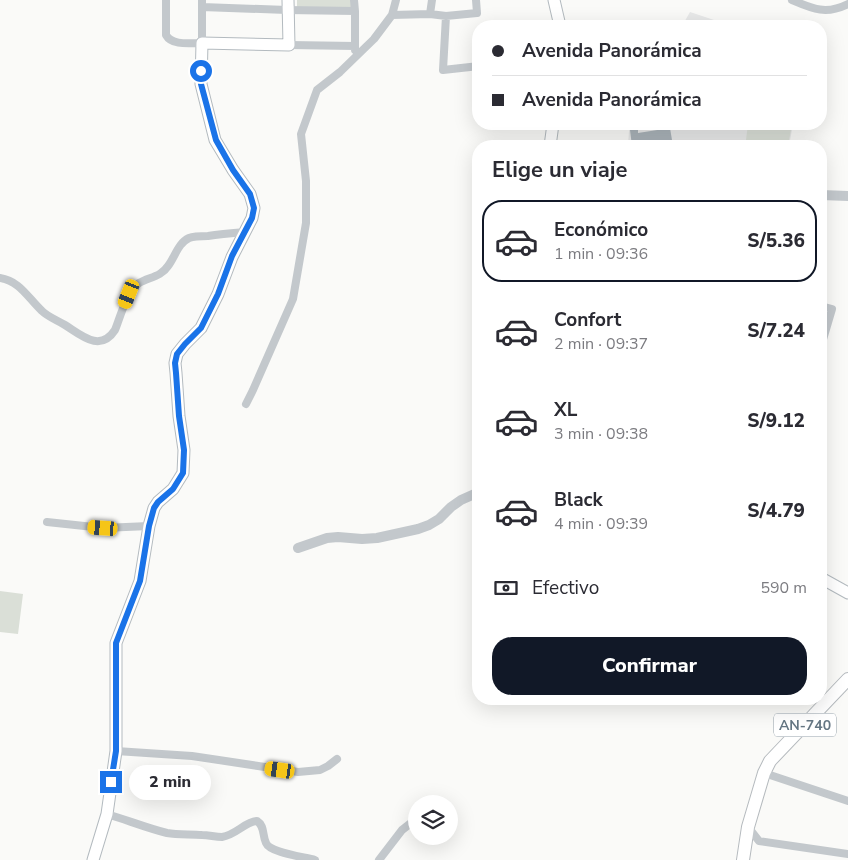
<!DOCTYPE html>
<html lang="es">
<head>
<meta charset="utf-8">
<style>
	body { margin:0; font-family:"Nunito Sans",sans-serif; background:#f2f2f3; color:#2b2b33; height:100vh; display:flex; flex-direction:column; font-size:19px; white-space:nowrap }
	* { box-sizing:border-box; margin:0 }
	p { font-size:16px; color:#7c7c81 }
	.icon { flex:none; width:28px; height:28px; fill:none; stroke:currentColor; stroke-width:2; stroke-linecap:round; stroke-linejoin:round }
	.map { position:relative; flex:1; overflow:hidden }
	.side { position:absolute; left:472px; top:140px; width:355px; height:565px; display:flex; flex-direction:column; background:#fff; border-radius:20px; box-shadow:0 5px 20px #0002 }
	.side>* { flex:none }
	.guide { position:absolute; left:472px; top:20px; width:355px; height:110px; border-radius:20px; box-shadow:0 5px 20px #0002; display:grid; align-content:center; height:110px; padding:0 20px; background:#fff }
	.tools { position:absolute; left:408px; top:795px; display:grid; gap:10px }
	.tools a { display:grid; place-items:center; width:50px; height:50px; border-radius:50%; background:#fff; box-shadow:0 5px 20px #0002; font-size:25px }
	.end { position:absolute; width:22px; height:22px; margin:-11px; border:6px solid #1a73e8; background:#fff; box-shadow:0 0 0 2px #fff }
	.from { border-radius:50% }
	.bubble { position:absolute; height:35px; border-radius:18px; background:#fff; box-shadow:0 5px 20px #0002; font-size:16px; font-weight:800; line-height:35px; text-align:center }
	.car { position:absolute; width:15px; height:30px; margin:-15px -8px; border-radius:6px; box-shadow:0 0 4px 1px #0007; background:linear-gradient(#f5c518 24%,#345 0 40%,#f5c518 0 76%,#345 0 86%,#f5c518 0) }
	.guide b { display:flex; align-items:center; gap:18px; height:48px; font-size:19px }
	.guide b+b { border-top:1px solid #e1e1e2 }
	.guide i { width:12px; height:12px; background:#2b2b33 }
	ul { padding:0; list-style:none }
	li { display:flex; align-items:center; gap:15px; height:82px; margin:0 10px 8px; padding:0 10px; border:2px solid transparent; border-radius:20px }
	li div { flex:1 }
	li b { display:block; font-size:19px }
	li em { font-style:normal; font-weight:800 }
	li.on { border-color:#111827 }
	li>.icon { width:45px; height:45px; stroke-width:1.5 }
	h2 { padding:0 20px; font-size:22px; line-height:60px }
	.pay { display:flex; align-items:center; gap:12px; height:55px; padding:0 20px; font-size:19px }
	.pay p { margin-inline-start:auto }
	.action { display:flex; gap:10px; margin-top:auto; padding:10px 20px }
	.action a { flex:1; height:58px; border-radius:20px; background:#111827; color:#fff; font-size:20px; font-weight:800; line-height:58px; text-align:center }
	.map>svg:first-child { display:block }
	.built { fill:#e8e9e9 }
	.green { fill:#dadfd7 }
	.building { fill:#aab3b9 }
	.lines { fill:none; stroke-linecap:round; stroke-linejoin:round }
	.secondary-casing { stroke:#b3babf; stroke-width:13 }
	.primary-casing { stroke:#b5babe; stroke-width:14 }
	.minor { stroke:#c3c8cc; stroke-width:8 }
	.tertiary { stroke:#c3c8cc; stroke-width:10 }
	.secondary { stroke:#fff; stroke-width:11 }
	.primary { stroke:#fff; stroke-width:12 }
	.route { stroke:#1a73e8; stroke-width:6 }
	.labels { text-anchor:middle; stroke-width:5; stroke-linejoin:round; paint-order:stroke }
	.shield { fill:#fff; stroke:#939fa8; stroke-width:1 }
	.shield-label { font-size:14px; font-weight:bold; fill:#657683 }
</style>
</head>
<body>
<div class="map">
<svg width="848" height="860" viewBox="0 0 848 860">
	<rect width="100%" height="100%" fill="#fafaf8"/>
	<!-- built -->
	<path class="built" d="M690,12L729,25L739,26H682Z
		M630,124H793L789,146H628L629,131Z"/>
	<!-- green -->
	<path class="green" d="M297,0H351L352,7H297Z
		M748,124H792L788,146L746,140Z
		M0,591L23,594L18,634L0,632Z"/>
	<!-- building -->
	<path class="building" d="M670,128L673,146H632L630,130L638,129V133Z"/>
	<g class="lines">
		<!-- secondary casing -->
		<g class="secondary-casing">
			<path id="secondary" d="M554,0L560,26
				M550,146L553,124
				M821,578L848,593
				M93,860L107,814L116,751V643L140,581L149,526L154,508L158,502L173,489L183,473L184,450L179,416L176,373L175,363L177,354L185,344L201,328L218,294L232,257L252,218L254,208L250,194L233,170L215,140L201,84L202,43L289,45L288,0"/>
		</g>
		<!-- primary casing -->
		<g class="primary-casing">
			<path id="primary" d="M743,860L748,827L764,773L770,761L848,679"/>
		</g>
		<!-- minor -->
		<path class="minor" d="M166,0V35C172,46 190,43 202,43V0
			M354,0L355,11V50
			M792,0C813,9 826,15 848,4
			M202,7L287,10L355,11
			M430,14L432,0
			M392,15L430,14L446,16L477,13L476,0
			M446,16L443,70L479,66
			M289,45L355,46
			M0,278C20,281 28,298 42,311C48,317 57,320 65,325C81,335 100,353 115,330C120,318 127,290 139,283C149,277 161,277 168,266C175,257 178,243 189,238C194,236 202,236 208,236C220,234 233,233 246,232
			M821,306L832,309L821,346
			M246,404L253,390L293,299L306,223V181L301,134L317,90L340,72L374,39L392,15L396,0
			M47,522L103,528L149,526
			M116,751L192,756L298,772L320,770L328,766L337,759
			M764,773L848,801
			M107,814C127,820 147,828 167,833C178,835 190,834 202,835C209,835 215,837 222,837C236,835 246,821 257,821C265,826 262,835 266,843C270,853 305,857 315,860
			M748,827L759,841L848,854
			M379,860L402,830L416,819"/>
		<!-- tertiary -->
		<path class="tertiary" d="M821,195L848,196
			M298,548L327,538L338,537L362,539L377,538L418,529L429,525L439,519L451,507L461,500L479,492"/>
		<!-- secondary -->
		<use href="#secondary" class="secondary"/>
		<!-- primary -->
		<use href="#primary" class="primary"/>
	</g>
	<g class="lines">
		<!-- route -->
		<path class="route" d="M111,782L116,751V643L140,581L149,526L154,508L158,502L173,489L183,473L184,450L179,416L176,373L175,363L177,354L185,344L201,328L218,294L232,256L252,218L254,208L250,194L233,170L216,140L201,84V71"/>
	</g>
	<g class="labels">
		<!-- shield labels -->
		<rect class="shield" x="774" y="713.5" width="62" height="23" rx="4"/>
		<g class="shield-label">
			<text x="805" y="730">AN-740</text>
		</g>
	</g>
</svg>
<div class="tools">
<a><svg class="icon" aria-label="layers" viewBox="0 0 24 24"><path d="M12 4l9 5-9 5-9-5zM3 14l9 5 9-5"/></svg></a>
</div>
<i class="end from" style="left:201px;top:71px"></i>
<i class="end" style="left:111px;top:782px"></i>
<div class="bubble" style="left:129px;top:765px;width:82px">2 min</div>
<i class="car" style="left:129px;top:294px;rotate:202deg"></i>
<i class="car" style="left:103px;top:528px;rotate:274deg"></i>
<i class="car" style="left:280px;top:770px;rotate:278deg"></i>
<div class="guide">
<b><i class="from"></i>Avenida Panorámica</b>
<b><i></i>Avenida Panorámica</b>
</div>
<section class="side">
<h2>Elige un viaje</h2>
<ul>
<li class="on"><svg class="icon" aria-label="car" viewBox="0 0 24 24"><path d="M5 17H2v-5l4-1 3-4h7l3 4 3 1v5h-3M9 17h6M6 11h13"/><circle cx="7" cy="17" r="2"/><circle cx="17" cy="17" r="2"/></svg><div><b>Económico</b><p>1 min · 09:36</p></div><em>S/5.36</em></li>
<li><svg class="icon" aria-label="car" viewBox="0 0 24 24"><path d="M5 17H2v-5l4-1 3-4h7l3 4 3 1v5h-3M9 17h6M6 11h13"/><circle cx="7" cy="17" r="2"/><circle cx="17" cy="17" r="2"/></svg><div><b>Confort</b><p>2 min · 09:37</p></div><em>S/7.24</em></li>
<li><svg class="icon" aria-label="car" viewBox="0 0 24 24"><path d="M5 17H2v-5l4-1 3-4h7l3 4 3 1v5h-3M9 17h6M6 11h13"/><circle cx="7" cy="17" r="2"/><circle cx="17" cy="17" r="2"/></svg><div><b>XL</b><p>3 min · 09:38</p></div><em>S/9.12</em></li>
<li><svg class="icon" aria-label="car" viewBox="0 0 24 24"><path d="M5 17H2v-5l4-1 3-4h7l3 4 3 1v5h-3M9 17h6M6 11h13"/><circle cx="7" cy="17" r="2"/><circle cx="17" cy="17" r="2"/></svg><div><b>Black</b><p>4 min · 09:39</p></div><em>S/4.79</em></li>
</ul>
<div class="pay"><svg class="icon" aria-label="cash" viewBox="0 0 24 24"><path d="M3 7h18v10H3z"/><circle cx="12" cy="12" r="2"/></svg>Efectivo<p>590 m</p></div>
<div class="action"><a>Confirmar</a></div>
</section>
</div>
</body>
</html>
